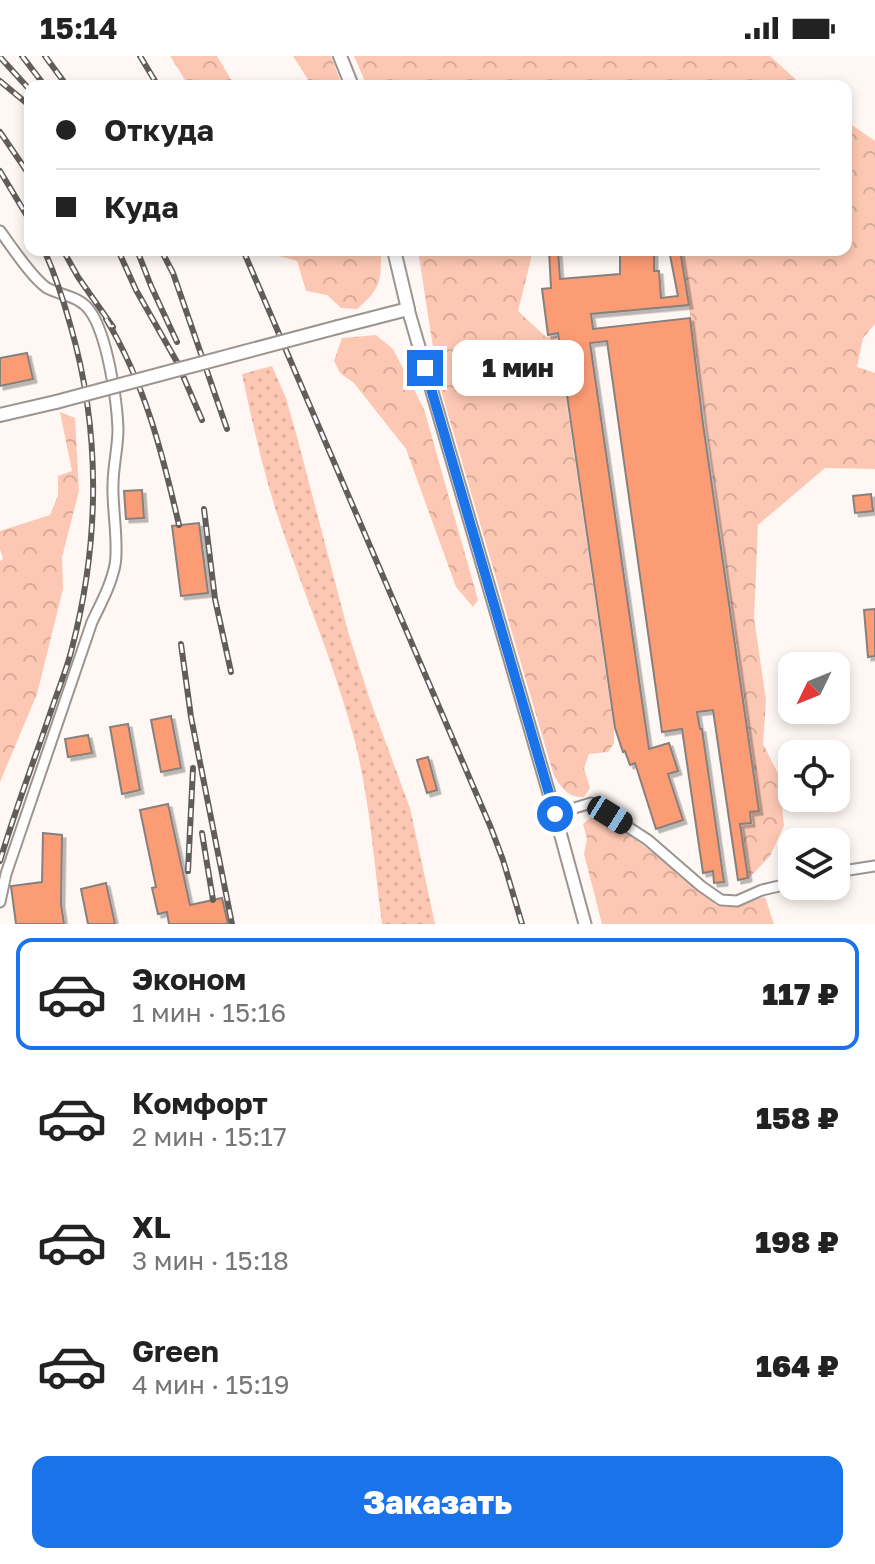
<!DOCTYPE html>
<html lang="ru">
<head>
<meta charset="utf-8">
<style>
	body { margin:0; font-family:"Golos Text",sans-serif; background:#f2f2f2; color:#222; height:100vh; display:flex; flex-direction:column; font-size:30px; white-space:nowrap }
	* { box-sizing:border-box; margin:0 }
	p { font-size:26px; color:#767676 }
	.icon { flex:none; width:44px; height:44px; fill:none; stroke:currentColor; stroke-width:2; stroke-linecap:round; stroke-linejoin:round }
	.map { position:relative; height:868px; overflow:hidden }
	.sheet { display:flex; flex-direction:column; background:#fff; flex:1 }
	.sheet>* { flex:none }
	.hud { position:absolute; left:24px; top:24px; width:828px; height:176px; border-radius:16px; box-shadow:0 4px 12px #0003; display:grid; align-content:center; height:176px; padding:0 32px; background:#fff }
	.needle { width:52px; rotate:227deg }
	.tools { position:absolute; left:778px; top:596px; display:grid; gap:16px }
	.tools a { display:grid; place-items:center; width:72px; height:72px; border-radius:16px; background:#fff; box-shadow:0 4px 12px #0003; font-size:40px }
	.end { position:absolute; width:36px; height:36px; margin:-18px; border:10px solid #1a73e8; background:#fff; box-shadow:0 0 0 4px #fff }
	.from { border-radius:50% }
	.bubble { position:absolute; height:56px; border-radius:16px; background:#fff; box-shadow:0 4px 12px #0003; font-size:26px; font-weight:800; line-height:56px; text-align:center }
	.car { position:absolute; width:24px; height:48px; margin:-24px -12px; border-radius:10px; box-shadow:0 0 6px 2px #0007; background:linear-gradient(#222 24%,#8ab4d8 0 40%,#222 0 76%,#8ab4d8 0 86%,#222 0) }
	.hud b { display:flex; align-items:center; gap:28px; height:76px; font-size:30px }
	.hud b+b { border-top:2px solid #e0e0e0 }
	.hud i { width:20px; height:20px; background:#222 }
	ul { padding:14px 0 0; list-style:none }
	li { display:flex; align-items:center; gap:24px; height:112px; margin:0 16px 12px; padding:0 16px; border:4px solid transparent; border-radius:16px }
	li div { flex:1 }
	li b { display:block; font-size:30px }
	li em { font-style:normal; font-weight:800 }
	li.active { border-color:#1a73e8 }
	li>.icon { width:72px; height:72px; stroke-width:1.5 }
	.button { display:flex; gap:16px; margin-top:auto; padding:16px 32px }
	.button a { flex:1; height:92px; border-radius:16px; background:#1a73e8; color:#fff; font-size:32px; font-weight:800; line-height:92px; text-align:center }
	.status { display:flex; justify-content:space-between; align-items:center; height:56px; padding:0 40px; background:#fff; direction:ltr }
	.status svg { height:22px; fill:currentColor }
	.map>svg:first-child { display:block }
	.grass { fill:url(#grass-dots) }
	.forest { fill:url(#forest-crowns) }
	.building { fill:#fc9c75; stroke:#87807d; stroke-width:2; filter:url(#shadow) }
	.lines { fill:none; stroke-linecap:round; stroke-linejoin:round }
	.minor-casing { stroke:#9c9491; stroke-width:13 }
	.tertiary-casing { stroke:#9c9491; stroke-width:15 }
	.secondary-casing { stroke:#9c9491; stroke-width:16 }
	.minor { stroke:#fff; stroke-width:9 }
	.tertiary { stroke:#fff; stroke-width:11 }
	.secondary { stroke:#fff; stroke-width:12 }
	.rail-casing { stroke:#615d5b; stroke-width:6 }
	.rail { stroke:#fff; stroke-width:3; stroke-dasharray:9; stroke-linecap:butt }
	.secondary-bridge-casing { stroke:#9c9491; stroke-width:16; stroke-linecap:butt }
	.secondary-bridge { stroke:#fff; stroke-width:12 }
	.route { stroke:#1a73e8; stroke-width:10 }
</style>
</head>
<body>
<div class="status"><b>15:14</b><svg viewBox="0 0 49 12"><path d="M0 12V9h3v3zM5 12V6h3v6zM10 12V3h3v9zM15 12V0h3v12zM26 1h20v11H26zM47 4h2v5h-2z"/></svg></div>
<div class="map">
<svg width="875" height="868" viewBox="0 0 875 868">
	<defs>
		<pattern id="grass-dots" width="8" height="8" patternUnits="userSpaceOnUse" patternTransform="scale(2)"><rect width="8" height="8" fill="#fdc8b3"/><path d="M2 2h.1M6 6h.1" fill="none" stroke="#d9ac9a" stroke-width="1.8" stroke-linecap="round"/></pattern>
		<pattern id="forest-crowns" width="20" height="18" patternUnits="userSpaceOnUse" patternTransform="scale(2)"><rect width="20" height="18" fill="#fdc8b3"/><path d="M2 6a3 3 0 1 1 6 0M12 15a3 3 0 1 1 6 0" fill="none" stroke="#d9ac9a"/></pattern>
		<filter id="shadow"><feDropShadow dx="3.5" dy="3.5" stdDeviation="0" flood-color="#0004"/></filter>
	</defs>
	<rect width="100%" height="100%" fill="#fef7f4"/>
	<!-- grass -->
	<path class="grass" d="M272,310L286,342L297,381L349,579L370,644L410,752L435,868H382C374,808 370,745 355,686C335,609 303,536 278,461C263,414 252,366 242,318Z"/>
	<!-- forest -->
	<path class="forest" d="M170,0H217L235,30H189Z
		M293,0H331L342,30H312Z
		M354,0H770L803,30H367Z
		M846,65L875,85V268L863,282L857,311L875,317V413L825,412L758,469L754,562L766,644L763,688L779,719L784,770L770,800L749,822L741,770L753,768L751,756L760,755L681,194H846Z
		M267,194H381C381,224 382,232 357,253L341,252L327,239L306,235L297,205L269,197Z
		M418,194H531V203L518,255L546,281L557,280L614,673V687L608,696L589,698L584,712L590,732L584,741C568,742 562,732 554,720L438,324Z
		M376,279L393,293L424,353L478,544L473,551L456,531L406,393L354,327L340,317L334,305L342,282Z
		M60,356L75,362L79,435L62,501L63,533L37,638L0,726V505L3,503L0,493V475L50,459L58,439V420L72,415Z
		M591,761C633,774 683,821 717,850L747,847L765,841L774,868H602L584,798L587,783L583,768Z"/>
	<!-- building -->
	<path class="building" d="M549,194H558L560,223L620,218V194H654V215H659L661,242L678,240L669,194H680L689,249L591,258L593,273L690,262L703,368L759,755L750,756L751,767L740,768L748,822L738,824L713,654L697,656L700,673H702L724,826L714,827L713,815L703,817L682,673L662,676L607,285L590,287L649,693L669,687L678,715L668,718L683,764L656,773L635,707L630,709L625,695L623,696L615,672L558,277L548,279L542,233L551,232Z
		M27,297L33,323L0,330V302Z
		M142,434L144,462L126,463L124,435Z
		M871,438L873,455L855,457L853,440Z
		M199,467L208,537L181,540L172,470Z
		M875,553V600L868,601L864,554Z
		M171,660L181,712L161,716L151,664Z
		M128,668L140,734L122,738L110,671Z
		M88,679L92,697L68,701L65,683Z
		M428,701L437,734L427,737L417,704Z
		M168,748L190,849L222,842L228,868H169L167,856L158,858L152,832L156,831L140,754Z
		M43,777L62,779L61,848L64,868H16L11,830L42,826Z
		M106,827L115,868H88L81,833Z"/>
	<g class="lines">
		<!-- minor casing -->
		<g class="minor-casing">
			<path id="minor" d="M0,175C12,191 32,222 47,232C62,240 80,240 90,255C107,278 117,344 118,373C118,392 113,410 113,429C112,452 119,487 115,509C111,529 101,547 92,566L6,818L0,846
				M555,758L591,747L648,784L701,830L721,844L737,845L762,834L792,827
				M836,816L875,810"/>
		</g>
		<!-- tertiary casing -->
		<g class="tertiary-casing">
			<path id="tertiary" d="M408,253L555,758L585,868"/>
		</g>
		<!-- secondary casing -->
		<g class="secondary-casing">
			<path id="secondary" d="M340,0L352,30
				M338,271L408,253L394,194
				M0,359L56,346"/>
		</g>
		<!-- minor -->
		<use href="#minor" class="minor"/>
		<!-- tertiary -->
		<use href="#tertiary" class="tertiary"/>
		<!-- secondary -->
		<use href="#secondary" class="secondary"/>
		<!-- rail casing -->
		<g class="rail-casing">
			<path id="rail" d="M22,0L45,30
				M45,0L67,30
				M140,0L158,30
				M0,1L30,34
				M0,25L30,50
				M0,76L30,120
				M0,115L30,165
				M63,194L78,221L113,271
				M118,194L136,234L177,306L202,364
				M137,194L151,230L177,286
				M161,194L173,217L227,373
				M243,194L491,772L503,804L522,868
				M106,263C145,328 162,396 179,469
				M204,453L215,543L231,616
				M181,588L191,661L232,868
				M202,777L213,844
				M0,805C15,754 34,705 51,655C58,634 67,613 72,592C100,485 101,374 70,268C63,243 55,218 44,194
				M188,815L193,712"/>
		</g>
		<!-- rail -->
		<use href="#rail" class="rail"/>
		<!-- secondary-bridge casing -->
		<g class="secondary-bridge-casing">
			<path id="secondary-bridge" d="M56,346L338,271"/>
		</g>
		<!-- secondary-bridge -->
		<use href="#secondary-bridge" class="secondary-bridge"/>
	</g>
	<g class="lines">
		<!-- route -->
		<path class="route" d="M425,312L555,758"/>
	</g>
</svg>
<div class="tools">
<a><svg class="needle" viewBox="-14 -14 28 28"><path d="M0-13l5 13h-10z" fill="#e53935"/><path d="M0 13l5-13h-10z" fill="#767676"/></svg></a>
<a><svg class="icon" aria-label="locate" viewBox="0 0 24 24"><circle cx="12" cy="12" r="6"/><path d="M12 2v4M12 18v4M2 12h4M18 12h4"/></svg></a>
<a><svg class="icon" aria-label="layers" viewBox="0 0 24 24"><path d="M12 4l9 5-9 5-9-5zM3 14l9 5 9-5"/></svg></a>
</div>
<i class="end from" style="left:555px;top:758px"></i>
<i class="end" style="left:425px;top:312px"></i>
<div class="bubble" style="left:452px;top:284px;width:132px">1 мин</div>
<i class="car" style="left:610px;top:759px;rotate:122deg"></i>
<div class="hud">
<b><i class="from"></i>Откуда</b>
<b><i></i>Куда</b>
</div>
</div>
<section class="sheet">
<ul>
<li class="active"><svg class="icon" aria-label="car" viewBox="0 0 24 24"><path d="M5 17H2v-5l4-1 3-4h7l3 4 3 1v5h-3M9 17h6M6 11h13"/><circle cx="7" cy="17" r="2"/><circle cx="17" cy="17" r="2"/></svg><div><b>Эконом</b><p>1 мин · 15:16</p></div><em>117 ₽</em></li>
<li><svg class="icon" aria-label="car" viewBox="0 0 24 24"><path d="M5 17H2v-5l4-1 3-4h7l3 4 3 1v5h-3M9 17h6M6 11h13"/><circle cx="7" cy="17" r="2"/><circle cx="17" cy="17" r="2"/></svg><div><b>Комфорт</b><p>2 мин · 15:17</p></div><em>158 ₽</em></li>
<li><svg class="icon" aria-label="car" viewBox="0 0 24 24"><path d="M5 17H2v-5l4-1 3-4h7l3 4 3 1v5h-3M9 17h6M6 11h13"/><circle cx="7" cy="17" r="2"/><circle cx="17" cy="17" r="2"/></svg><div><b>XL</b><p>3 мин · 15:18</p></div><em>198 ₽</em></li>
<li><svg class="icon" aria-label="car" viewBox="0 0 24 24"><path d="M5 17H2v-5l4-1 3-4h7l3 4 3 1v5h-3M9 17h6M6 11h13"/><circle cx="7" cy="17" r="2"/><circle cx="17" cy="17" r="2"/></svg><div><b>Green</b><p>4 мин · 15:19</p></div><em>164 ₽</em></li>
</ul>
<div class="button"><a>Заказать</a></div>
</section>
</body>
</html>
